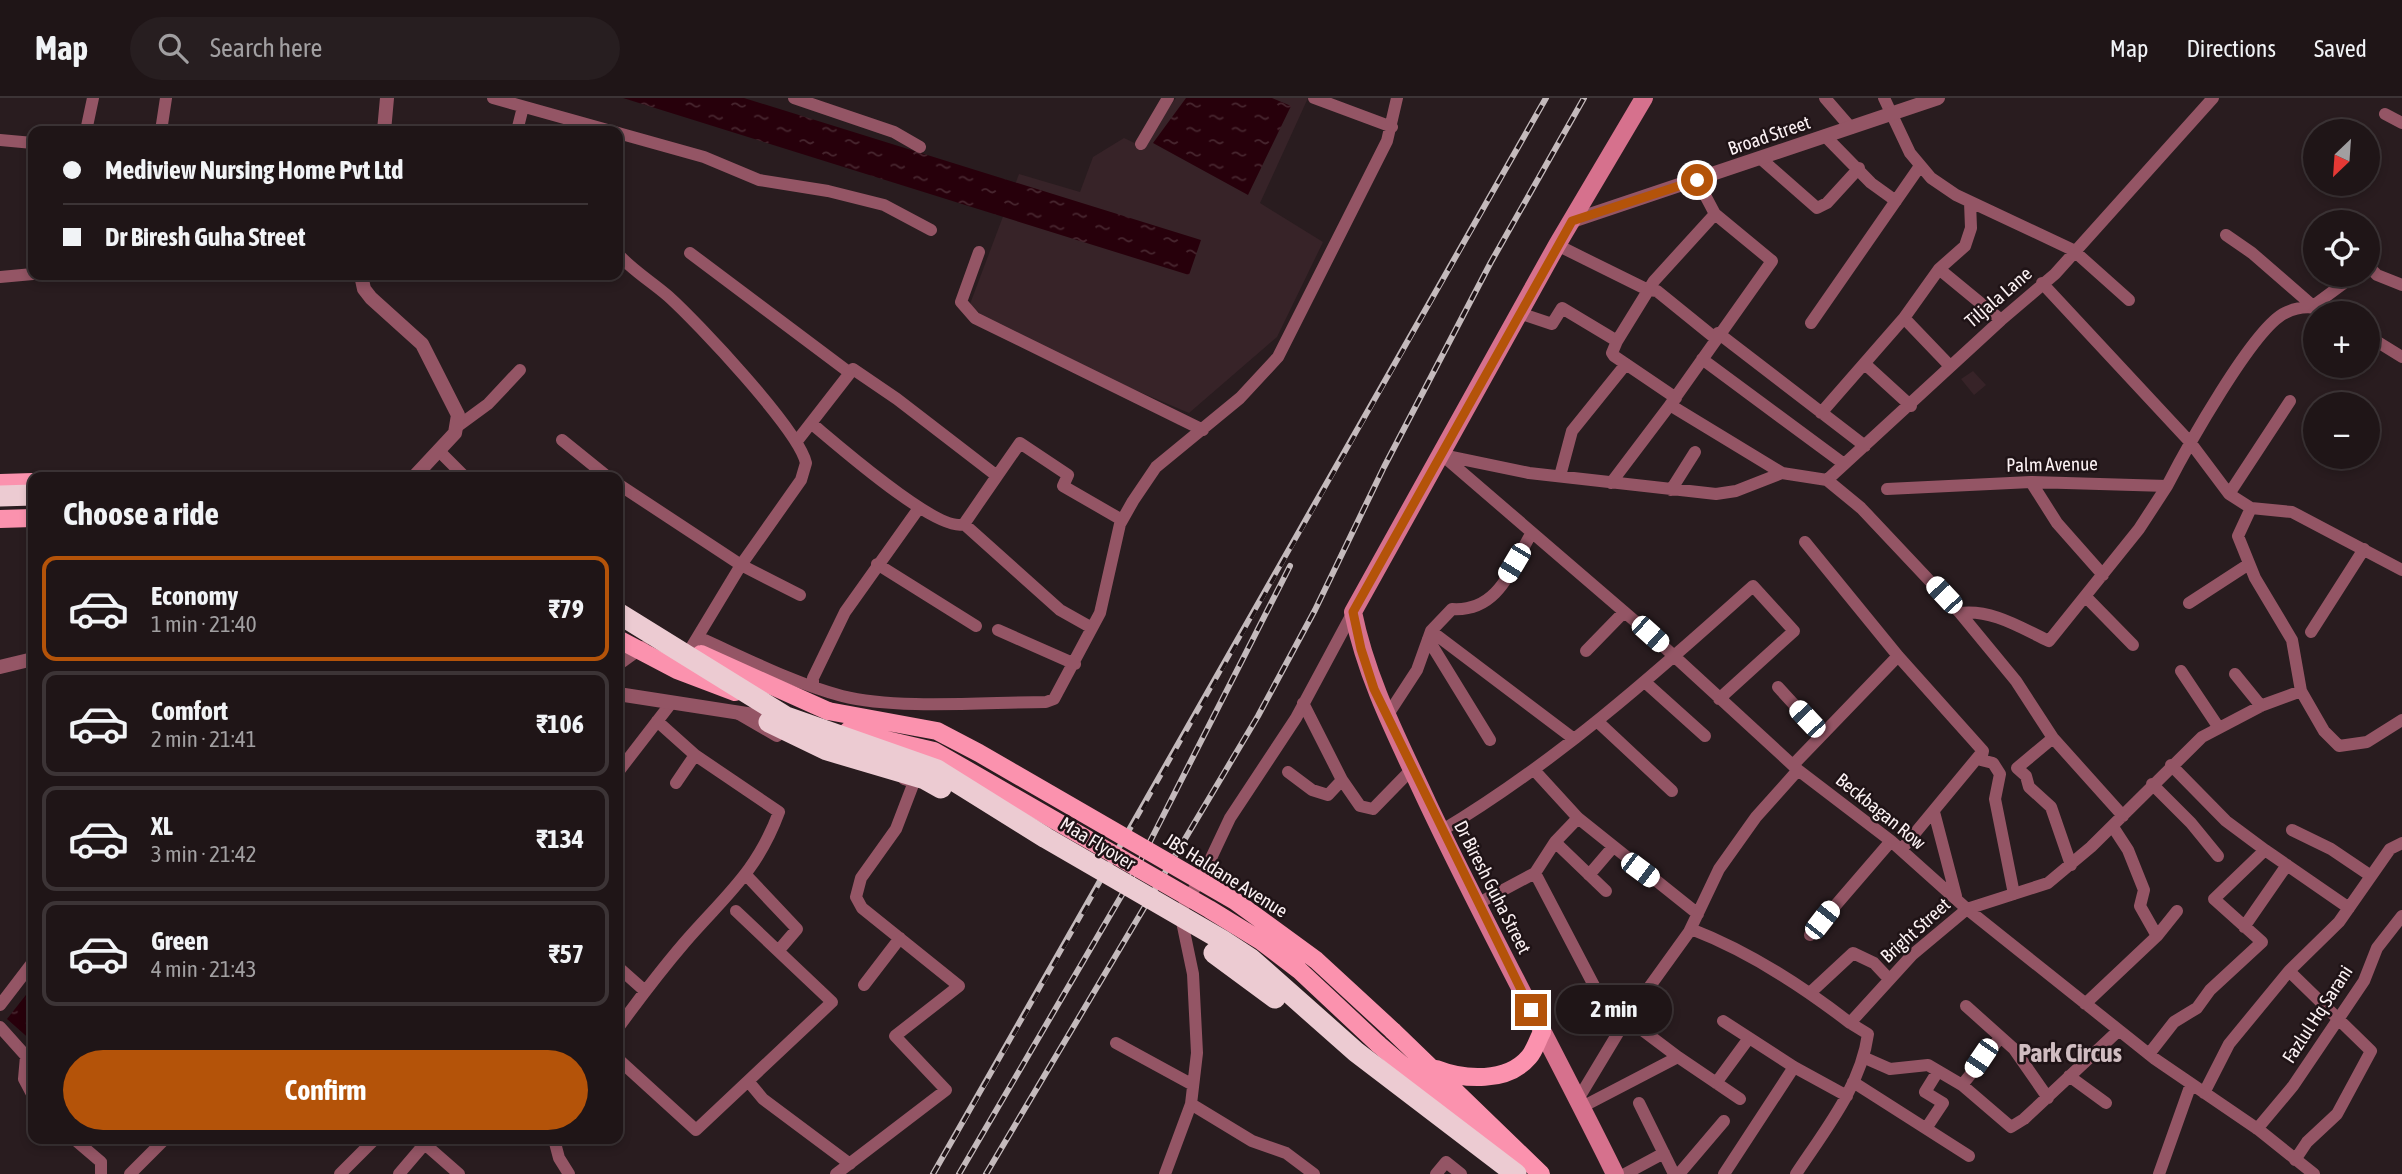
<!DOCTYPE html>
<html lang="en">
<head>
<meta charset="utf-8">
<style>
	body { margin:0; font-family:"Asap Condensed",sans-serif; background:#271e20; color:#f1f3f6; height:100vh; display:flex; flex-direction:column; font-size:26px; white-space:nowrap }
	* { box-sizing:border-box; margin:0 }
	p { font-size:23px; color:#a19fa1 }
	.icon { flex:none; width:38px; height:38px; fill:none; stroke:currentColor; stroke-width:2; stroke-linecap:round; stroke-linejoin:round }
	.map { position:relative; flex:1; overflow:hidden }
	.drawer { position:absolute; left:28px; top:374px; width:595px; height:672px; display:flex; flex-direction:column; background:#1f1517; border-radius:14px; box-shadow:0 4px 10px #0003,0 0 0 2px #3c3436 }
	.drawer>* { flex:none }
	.banner { position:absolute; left:28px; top:28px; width:595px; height:154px; border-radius:14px; box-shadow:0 4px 10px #0003,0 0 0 2px #3c3436; display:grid; align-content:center; height:154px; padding:0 35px; background:#1f1517 }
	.needle { width:46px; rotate:205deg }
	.tools { position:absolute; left:2303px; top:21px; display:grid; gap:14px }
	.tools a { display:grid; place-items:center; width:77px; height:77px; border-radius:50%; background:#1f1517; box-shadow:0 4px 10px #0003,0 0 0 2px #3c3436; font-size:35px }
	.end { position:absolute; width:32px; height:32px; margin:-16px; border:9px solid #b45309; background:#fff; box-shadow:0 0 0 4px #fff }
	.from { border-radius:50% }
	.bubble { position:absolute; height:49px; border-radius:24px; background:#1f1517; box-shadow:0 4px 10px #0003,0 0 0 2px #3c3436; font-size:23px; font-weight:700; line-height:49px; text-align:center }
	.car { position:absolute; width:21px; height:42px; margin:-21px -10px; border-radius:9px; box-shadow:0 0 5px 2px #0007; background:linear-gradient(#fff 24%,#345 0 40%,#fff 0 76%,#345 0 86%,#fff 0) }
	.banner b { display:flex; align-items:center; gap:24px; height:66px; font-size:26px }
	.banner b+b { border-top:2px solid #3c3436 }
	.banner i { width:18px; height:18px; background:#f1f3f6 }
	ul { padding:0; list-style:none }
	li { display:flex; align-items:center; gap:21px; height:105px; margin:0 14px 10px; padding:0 21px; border:4px solid #3c3436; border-radius:14px }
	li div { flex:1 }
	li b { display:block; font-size:26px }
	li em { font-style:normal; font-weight:700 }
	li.on { border-color:#b45309 }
	li>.icon { width:63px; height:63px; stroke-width:1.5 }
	h2 { padding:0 35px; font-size:32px; line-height:84px }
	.cta { display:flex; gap:14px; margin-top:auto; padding:14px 35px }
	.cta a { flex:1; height:80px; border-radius:42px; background:#b45309; color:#fff; font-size:28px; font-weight:700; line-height:80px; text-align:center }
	header { display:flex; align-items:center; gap:42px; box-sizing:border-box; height:98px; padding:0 35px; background:#1f1517; border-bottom:2px solid #3c3436 }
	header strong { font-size:33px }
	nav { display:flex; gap:38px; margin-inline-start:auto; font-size:24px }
	.search { width:490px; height:63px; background:#271e20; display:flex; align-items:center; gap:18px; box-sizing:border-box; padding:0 24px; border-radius:38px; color:#a19fa1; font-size:26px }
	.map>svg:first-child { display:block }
	.built { fill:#372328 }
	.water { fill:url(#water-ripples) }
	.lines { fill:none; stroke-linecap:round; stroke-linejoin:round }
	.minor { stroke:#945565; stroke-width:12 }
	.tertiary { stroke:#945565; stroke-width:14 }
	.secondary { stroke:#d6718d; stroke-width:18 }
	.primary { stroke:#fb92ae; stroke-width:18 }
	.motorway { stroke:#eccbd2; stroke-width:21 }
	.rail-casing { stroke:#c4babc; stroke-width:6 }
	.rail { stroke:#1f1316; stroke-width:3.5; stroke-dasharray:10; stroke-linecap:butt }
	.primary-bridge { stroke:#fb92ae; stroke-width:18 }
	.motorway-bridge { stroke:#eccbd2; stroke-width:21 }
	.route { stroke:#b45309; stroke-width:9 }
	.labels { text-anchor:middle; stroke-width:5; stroke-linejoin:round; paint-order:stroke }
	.street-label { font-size:19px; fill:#fbf1f3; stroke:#1f1316 }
	.district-label { font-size:26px; font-weight:bold; fill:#d0bdc1; stroke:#1f1316 }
</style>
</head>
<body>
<header>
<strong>Map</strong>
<div class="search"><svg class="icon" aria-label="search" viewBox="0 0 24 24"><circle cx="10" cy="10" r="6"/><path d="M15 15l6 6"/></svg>Search here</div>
<nav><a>Map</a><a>Directions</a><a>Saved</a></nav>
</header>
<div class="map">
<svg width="2402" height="1076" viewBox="0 0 2402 1076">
	<defs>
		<pattern id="water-ripples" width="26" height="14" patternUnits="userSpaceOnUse" patternTransform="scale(1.75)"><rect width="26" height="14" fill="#27000b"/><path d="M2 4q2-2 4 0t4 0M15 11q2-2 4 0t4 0" fill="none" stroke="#47262f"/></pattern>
	</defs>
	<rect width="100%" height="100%" fill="#291c1f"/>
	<!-- built -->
	<path class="built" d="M1176,0H1308L1260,105L1323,144L1277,239L1189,315L999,234L970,206L1019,76L1080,94L1093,59L1124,40L1141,48Z
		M1973,273L1986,287L1974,297L1961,281Z"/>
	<!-- water -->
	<path class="water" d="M623,0H744L1201,142L1189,177Z
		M1186,0H1272L1291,8L1248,97L1153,45Z
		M33,888V944L7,921Z"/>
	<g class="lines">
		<!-- minor -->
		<path class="minor" d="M493,0L704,59L759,82L828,93L884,107L931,132
			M794,0L894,34L920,49
			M1314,0L1392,29
			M1825,0L1851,30
			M1884,0L1910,55L1931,80L1956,97L2073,152L2129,202
			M2385,16L2402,25
			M86,33L93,0
			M161,33L166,0
			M517,33L523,9
			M1825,38L1871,85L1896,103
			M0,42L33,45
			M1141,46L1168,0
			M1760,60L1817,110L1827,105L1859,70
			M2226,137L2252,155L2313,208L2355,177
			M1557,147L1648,192L1657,193L1715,240
			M979,154L961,204L975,220L1203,332
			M690,155L850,275
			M618,156C632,172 652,184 668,198C697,224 799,332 806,365L801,382L741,467L683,563
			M2368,168L2377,177L2402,187
			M1939,171L2001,222
			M0,179L33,176
			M2042,185L2190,344L2229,396L2251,410L2292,414L2402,472
			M1519,215L1552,226L1562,210L1617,243L1654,183L1715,116
			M1904,220L1950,268
			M1811,225L1920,68
			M1718,235L1865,348
			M2368,238L2402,259
			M1617,243L1612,255L1614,258L1676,300
			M1702,261L1844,366
			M1865,266L1911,308
			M1670,307L1772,163L1715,116L1697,82
			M1821,315L1904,220L1939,171L1965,148L1971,130L1970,104
			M458,328L488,306L520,272
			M562,342L609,380
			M797,343L853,271L897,301L997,378L964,426C938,436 834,344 811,325
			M439,353L466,380
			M1442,357L1650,536L1798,672L1891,743L1967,811L2155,961L2259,1032L2314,1076
			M1442,357L1529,375L1716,396L1736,393L1782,375L1827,382L2001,222L2055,176L2213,0
			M997,378L1020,345L1068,377L1063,388L1122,422
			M1560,378L1572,333L1626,266
			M1827,382L1861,410L1960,515L2016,583L2053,640L2123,718
			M2031,384L2057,425L2103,477
			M1611,385L1670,307L1782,375
			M618,386L741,467L800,497
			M1887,391L2031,384L2167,388C2185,353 2253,230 2285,215C2302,207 2315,208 2331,215
			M1671,392L1695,354
			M2229,396L2290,303
			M2251,410L2238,438L2255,480L2292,542L2301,593L2324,633L2339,648L2367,644L2402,622
			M964,426L1060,512L1092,530
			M1805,444L1898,558L1983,653L1981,662L1993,665L2000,676L1995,701L2014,796
			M877,466L976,528
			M2086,499L2133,547
			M2189,505L2249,466
			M1960,515C1992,511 2021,530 2049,543L2139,431L2167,388
			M998,532L1075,566
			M1431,533L1574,641
			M2311,534L2364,451
			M698,539C745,560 793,585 842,598C897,612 988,604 1046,604L1054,601L1100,515L1120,426L1133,403L1156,369L1240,300L1278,259L1387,43L1397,0
			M1428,541L1490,642
			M1586,553L1624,514
			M618,567L643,549
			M2181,573L2219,630
			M2235,576L2261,608
			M1646,585L1705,638
			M813,589V580L845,514L919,410
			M1778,589L1821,636
			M1303,605L1342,682L1360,708L1373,711L1412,671
			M739,616L777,638
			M1387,618L1417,572L1431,533L1452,511C1499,514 1511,470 1531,436
			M1597,623L1672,693
			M2053,640L2017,670L2026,678L2029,689L2051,709L2071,767
			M1793,667L1898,558
			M1535,673L1578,720L1698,816
			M618,674L672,604
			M1288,674L1312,692L1328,697L1342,682
			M676,685L695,657
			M2152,686L2191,725L2218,758
			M1934,714L1956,798
			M1578,720L1555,744L1606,793
			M2113,729L2128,752L2144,792L2140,808L2157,838
			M2292,732L2331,751L2371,778
			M1441,733C1555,665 1654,577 1753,488L1794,533L1719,601
			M1901,752L1983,653
			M2265,752L2349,810
			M1535,775L1601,901L1678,959
			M1589,777L1613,749
			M747,778L797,831L779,852
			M1477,806L1535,775L1555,744
			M2244,829L2287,767
			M1691,831C1748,853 1801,887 1850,925
			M1810,837L1891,743
			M618,869L645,893
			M2289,873L2339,824L2390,751L2402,745
			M864,887L900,840
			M1811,894L1853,855L1874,865L1889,881
			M2085,906L2157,838L2177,813
			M0,907L33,864
			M1966,908L2014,951L2048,1000
			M1723,923L1794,969L1847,998
			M0,929L26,958L24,981L33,998
			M618,930C639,901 661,872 685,844C725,798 757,774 779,714L695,657L657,623
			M1116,945L1193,987
			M2149,956L2174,924L2197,910L2210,892L2262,844L2214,801L2265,752L2226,723L2171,667
			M1865,960L1890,971L1928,967L1962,987L2011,1029L2024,1021L2118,933
			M618,961L696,1032L832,904L736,813
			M2069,978L2106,1005
			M748,983L763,1001L850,1066
			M1853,984L1969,1058
			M1716,985L1749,940
			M1962,987L2000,940
			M2204,995L2229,946L2289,873L2371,953L2337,1016L2307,1044L2295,1062
			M1577,1003L1627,920L1689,834L1719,771L1756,719L1798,672
			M1639,1005L1674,1076
			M1191,1006L1197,955L1193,876L1180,814L1204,775L1230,720L1296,620L1353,514
			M1580,1010L1678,959L1740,1001
			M1927,1029L1943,1005L1925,994L1938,973
			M2257,1031L2293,988L2339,920L2364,883L2377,850L2402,818
			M74,1041L101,1064V1076
			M554,1041L559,1060L569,1076
			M130,1076L165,1041
			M340,1076L375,1041
			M399,1076L422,1049L427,1048L459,1076
			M836,1076L946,992L895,938L959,888L862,810L856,799L861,780L896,731L914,684L904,681
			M1165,1076L1191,1006L1252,1043L1286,1055L1314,1076
			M1436,1076L1446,1064L1461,1076
			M1625,1076L1664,1055
			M1679,1076L1724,1023
			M1724,1076L1794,969
			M1796,1076C1825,1032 1861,988 1868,936L1850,925L1912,857L1967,811L2048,785L2091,749L2202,639L2263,607L2301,593
			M2159,1076L2191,986"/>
		<!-- tertiary -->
		<path class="tertiary" d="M384,33L387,0
			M1572,123L1938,0
			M361,177L364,191L371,200L422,246L458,317L455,335L413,380
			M0,569L33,561
			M618,596L779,621"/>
		<!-- secondary -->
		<path class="secondary" d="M1615,1076C1554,952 1487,831 1428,706C1399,643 1367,583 1353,514L1557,147L1644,0"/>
		<!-- primary -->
		<path class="primary" d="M0,385L33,384
			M0,421L33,420
			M618,541L677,572L735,594
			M701,556L828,613
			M1393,933L1541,1076
			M1378,946L1510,1060
			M1436,971C1464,982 1507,985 1529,959C1535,952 1538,941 1542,934"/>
		<!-- motorway -->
		<path class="motorway" d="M0,398L33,397"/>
		<!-- rail casing -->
		<g class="rail-casing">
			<path id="rail" d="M933,1076C1140,719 1342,359 1546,0
				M959,1076L1130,783L1290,468
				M986,1076L1258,618L1315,512L1384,369L1491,164L1584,0"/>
		</g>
		<!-- rail -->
		<use href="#rail" class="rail"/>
		<!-- primary-bridge -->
		<path class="primary-bridge" d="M828,613L937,633L979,655L1235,803L1316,862L1393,933
			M848,633L934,653L1209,811L1261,843L1299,872L1378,946"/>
		<!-- motorway-bridge -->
		<path class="motorway-bridge" d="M618,515L786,619L937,672L1046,740L1222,842L1251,861L1356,954L1516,1076
			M769,624L827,652L925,681L941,690
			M1214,855L1275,900"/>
	</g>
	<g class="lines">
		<!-- route -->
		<path class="route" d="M1531,912L1374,591L1361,551L1353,514L1572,123L1697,82"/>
	</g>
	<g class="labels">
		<!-- street labels -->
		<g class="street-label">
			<text transform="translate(1769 37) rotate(-19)" y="7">Broad Street</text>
			<text transform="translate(1998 199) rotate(-41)" y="7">Tiljala Lane</text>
			<text transform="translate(2052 366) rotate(-1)" y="7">Palm Avenue</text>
			<text transform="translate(1881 713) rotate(39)" y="7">Beckbagan Row</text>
			<text transform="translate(1098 745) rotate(31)" y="7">Maa Flyover</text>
			<text transform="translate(1226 777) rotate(32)" y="7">JBS Haldane Avenue</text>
			<text transform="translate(1493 789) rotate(63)" y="7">Dr Biresh Guha Street</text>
			<text transform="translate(1915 832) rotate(-42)" y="7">Bright Street</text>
			<text transform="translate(2317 916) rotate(-57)" y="7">Fazlul Hq Sarani</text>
		</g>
		<!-- district labels -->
		<g class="district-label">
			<text x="2070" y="964">Park Circus</text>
		</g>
	</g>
</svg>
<div class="tools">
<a><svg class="needle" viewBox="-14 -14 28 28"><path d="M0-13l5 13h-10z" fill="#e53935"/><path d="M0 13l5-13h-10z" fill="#a19fa1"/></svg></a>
<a><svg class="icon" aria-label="locate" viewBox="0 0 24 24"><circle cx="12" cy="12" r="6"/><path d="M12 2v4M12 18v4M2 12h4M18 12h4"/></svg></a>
<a>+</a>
<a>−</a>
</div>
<i class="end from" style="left:1697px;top:82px"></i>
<i class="end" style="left:1531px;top:912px"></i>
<div class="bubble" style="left:1556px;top:887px;width:116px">2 min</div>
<i class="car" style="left:1514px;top:465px;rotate:211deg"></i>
<i class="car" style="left:1944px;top:497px;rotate:317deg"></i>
<i class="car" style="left:1650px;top:536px;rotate:132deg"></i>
<i class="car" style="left:1807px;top:621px;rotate:317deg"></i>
<i class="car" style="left:1640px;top:772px;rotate:127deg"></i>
<i class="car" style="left:1822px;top:822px;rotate:38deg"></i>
<i class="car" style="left:1981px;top:960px;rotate:214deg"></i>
<div class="banner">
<b><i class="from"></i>Mediview Nursing Home Pvt Ltd</b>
<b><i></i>Dr Biresh Guha Street</b>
</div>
<section class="drawer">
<h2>Choose a ride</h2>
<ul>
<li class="on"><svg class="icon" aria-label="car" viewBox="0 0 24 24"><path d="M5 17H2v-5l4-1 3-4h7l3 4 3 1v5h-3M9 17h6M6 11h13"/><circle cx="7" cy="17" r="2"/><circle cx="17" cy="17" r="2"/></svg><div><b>Economy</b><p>1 min · 21:40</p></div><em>₹79</em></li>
<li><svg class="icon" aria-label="car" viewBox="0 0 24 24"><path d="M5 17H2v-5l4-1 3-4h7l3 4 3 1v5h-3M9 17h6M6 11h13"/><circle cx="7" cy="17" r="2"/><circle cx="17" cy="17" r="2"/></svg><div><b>Comfort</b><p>2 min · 21:41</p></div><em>₹106</em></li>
<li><svg class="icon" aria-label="car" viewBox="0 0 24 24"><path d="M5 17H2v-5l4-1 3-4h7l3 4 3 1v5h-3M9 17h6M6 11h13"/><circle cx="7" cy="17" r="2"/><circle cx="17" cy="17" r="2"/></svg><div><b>XL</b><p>3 min · 21:42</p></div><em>₹134</em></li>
<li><svg class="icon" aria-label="car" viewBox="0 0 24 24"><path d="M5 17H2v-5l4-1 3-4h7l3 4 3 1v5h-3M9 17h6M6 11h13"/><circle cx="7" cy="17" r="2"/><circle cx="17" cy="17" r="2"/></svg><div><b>Green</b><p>4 min · 21:43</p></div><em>₹57</em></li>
</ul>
<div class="cta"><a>Confirm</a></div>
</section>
</div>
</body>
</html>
